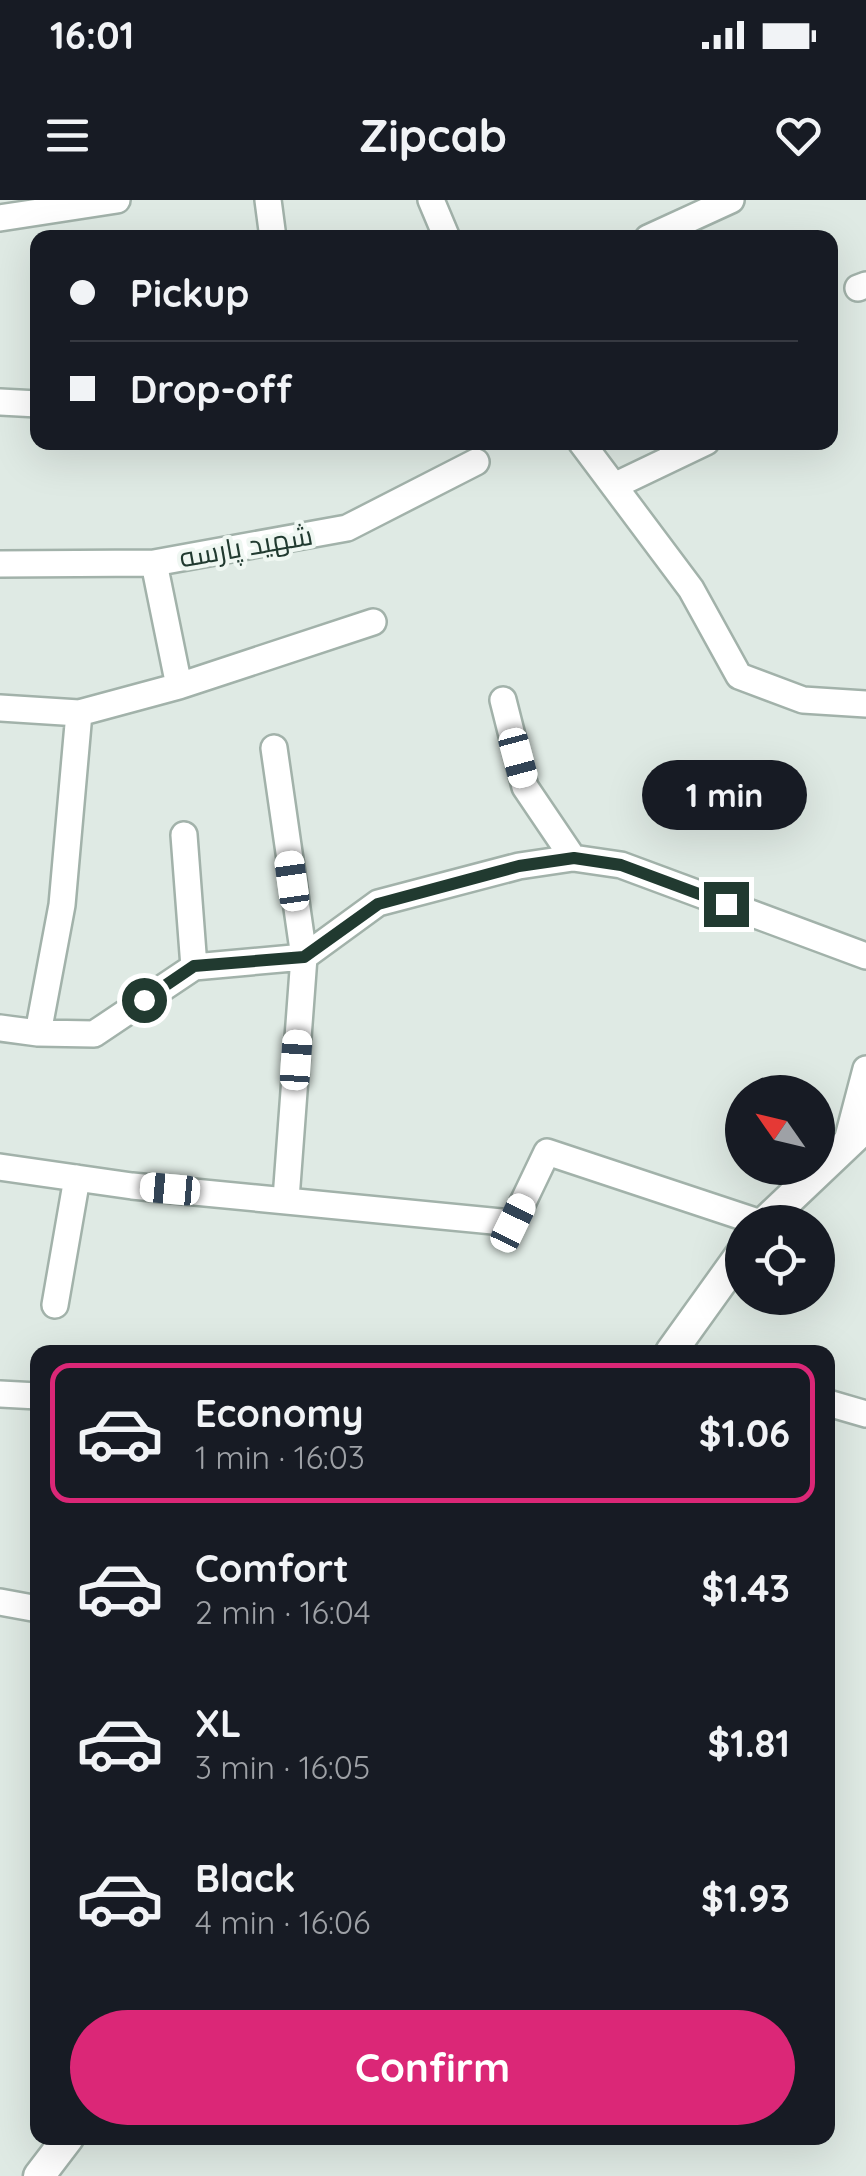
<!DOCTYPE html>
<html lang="en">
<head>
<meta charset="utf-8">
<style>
	body { margin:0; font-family:Quicksand,Cairo,sans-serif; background:#242831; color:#f1f3f6; height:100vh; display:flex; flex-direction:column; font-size:38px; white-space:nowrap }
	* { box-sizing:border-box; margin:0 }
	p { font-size:32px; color:#9ea1a6 }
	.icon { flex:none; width:55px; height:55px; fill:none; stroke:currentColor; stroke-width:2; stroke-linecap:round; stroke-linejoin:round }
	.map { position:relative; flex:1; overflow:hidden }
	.drawer { position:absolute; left:30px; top:1145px; width:805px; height:800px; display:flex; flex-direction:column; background:#171b24; border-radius:20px; box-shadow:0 10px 40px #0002 }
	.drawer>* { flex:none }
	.hud { position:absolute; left:30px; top:30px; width:808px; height:220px; border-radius:20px; box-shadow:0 10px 40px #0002; display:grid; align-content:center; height:220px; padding:0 40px; background:#171b24 }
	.needle { width:65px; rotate:304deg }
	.tools { position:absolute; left:725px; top:875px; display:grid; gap:20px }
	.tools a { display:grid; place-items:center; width:110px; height:110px; border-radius:50%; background:#171b24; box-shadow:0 10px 40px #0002; font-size:50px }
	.end { position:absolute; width:45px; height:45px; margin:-22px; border:12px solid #213a30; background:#fff; box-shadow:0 0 0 5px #fff }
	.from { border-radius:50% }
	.bubble { position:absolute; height:70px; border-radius:35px; background:#171b24; box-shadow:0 10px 40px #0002; font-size:32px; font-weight:700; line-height:70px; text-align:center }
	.car { position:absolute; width:30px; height:60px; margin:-30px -15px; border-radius:12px; box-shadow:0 0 8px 2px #0007; background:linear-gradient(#fff 24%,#345 0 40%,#fff 0 76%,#345 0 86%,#fff 0) }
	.hud b { display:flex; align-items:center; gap:35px; height:95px; font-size:38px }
	.hud b+b { border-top:2px solid #363941 }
	.hud i { width:25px; height:25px; background:#f1f3f6 }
	ul { padding:18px 0 0; list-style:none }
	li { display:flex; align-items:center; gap:30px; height:140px; margin:0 20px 15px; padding:0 20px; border:5px solid transparent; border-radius:20px }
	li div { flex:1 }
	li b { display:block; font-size:38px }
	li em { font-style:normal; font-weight:700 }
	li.on { border-color:#db2777 }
	li>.icon { width:90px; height:90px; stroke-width:1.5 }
	.button { display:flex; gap:20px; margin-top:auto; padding:20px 40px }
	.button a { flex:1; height:115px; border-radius:60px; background:#db2777; color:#fff; font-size:40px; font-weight:700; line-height:115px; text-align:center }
	.status { display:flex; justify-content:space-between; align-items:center; height:70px; padding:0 50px; background:#171b24; direction:ltr }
	.status svg { height:28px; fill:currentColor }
	header { display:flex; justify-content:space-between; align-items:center; height:130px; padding:0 40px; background:#171b24; font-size:45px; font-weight:700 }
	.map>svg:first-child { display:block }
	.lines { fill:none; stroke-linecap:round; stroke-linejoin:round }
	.minor-casing { stroke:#a2b2aa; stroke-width:30 }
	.tertiary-casing { stroke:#a2b2aa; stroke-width:35 }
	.minor { stroke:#fff; stroke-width:25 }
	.tertiary { stroke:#fff; stroke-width:30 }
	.route { stroke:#213a30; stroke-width:12 }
	.labels { text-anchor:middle; stroke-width:8; stroke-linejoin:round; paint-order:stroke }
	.street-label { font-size:28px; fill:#213a30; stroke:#eff7f2 }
</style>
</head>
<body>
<div class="status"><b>16:01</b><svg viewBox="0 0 49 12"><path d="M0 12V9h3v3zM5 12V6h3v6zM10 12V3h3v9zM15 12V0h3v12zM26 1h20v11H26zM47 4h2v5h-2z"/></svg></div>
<header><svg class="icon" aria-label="menu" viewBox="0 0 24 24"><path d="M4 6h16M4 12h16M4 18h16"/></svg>Zipcab<svg class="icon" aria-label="heart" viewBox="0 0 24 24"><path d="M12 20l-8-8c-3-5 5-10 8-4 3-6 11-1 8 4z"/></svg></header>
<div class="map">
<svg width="866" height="1976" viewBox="0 0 866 1976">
	<rect width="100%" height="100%" fill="#dfeae4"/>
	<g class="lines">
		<!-- minor casing -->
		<g class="minor-casing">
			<path id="minor" d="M268,0L273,38
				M431,0L447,38
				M0,18L117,0
				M648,38L731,0
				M858,88L866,85
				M0,202L38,204
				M581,242L691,389L739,476L803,500L866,504
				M614,286L706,242
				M0,364L154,363L347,328L476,262
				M179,486L373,422
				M503,500L525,587L573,658
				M0,508L79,513L179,486L154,363
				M274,548L304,757L286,999
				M184,635L194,767
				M0,828L38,833L94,834L194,767L304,757L378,703L519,666L573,658L621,665L866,756
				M38,833L62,705L79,513
				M846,945L866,869
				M0,967L132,986L513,1023L547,952L758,1022
				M55,1105L77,978
				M0,1194L38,1196
				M828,1203L866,1214
				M0,1402L38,1409"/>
		</g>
		<!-- tertiary casing -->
		<g class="tertiary-casing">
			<path id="tertiary" d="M765,1022L866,926
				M671,1152L742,1053
				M39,1976L68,1938"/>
		</g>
		<!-- minor -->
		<use href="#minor" class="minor"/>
		<!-- tertiary -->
		<use href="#tertiary" class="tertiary"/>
	</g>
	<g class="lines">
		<!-- route -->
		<path class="route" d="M144,800L194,766L304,757L378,704L519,666L574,658L621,665L726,704"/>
	</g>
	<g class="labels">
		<!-- street labels -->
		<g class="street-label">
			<text transform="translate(246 346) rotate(-10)" y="10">شهید پارسه</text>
		</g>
	</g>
</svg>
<div class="tools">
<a><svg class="needle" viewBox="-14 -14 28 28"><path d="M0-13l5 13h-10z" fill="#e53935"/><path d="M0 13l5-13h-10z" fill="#9ea1a6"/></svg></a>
<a><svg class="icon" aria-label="locate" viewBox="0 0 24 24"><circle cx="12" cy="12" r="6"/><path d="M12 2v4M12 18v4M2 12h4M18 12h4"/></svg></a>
</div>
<i class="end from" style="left:144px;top:800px"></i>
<i class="end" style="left:726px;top:704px"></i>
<div class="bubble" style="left:642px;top:560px;width:165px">1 min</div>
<i class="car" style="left:518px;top:558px;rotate:165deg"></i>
<i class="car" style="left:292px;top:681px;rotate:352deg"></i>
<i class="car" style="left:296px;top:860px;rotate:4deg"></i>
<i class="car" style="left:170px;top:989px;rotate:275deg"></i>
<i class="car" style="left:513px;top:1023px;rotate:26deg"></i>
<div class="hud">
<b><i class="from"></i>Pickup</b>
<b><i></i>Drop-off</b>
</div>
<section class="drawer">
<ul>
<li class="on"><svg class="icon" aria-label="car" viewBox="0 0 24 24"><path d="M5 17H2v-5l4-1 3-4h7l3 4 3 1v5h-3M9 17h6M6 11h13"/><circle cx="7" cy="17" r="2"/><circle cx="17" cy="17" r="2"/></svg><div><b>Economy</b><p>1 min · 16:03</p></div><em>$1.06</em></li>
<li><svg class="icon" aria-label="car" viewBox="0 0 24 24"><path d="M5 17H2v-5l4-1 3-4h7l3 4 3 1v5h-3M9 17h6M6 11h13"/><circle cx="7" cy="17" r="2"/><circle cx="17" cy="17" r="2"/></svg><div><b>Comfort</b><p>2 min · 16:04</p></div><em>$1.43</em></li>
<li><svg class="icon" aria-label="car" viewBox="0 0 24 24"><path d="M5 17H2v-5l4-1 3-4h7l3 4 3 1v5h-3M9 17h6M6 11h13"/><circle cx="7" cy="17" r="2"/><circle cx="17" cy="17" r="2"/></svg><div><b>XL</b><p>3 min · 16:05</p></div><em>$1.81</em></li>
<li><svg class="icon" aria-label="car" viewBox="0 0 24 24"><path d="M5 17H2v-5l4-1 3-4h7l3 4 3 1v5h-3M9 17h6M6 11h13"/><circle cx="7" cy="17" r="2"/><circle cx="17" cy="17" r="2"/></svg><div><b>Black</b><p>4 min · 16:06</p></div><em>$1.93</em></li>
</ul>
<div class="button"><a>Confirm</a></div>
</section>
</div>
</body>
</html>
